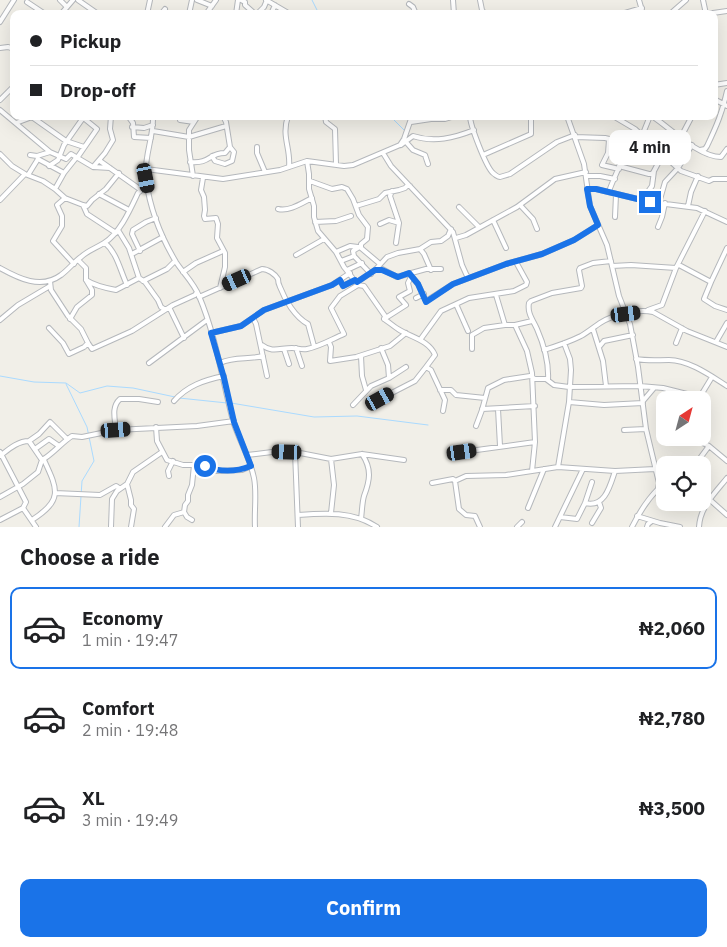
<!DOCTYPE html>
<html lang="en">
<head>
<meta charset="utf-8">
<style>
	body { margin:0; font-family:"IBM Plex Sans",sans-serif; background:#f6f6f6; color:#202124; height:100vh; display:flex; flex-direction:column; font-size:19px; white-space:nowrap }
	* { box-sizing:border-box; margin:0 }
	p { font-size:16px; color:#757577 }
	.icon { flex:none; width:28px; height:28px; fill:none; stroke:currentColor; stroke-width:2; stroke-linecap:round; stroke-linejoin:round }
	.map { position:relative; height:527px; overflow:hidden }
	.side { display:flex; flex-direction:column; background:#fff; flex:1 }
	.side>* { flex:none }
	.guide { position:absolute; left:10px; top:10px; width:708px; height:110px; border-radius:10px; box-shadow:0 5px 20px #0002; display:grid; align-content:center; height:110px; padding:0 20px; background:#fff }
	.needle { width:32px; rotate:36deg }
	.tools { position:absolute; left:656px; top:391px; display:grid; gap:10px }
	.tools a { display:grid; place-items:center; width:55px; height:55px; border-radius:10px; background:#fff; box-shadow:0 5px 20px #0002; font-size:25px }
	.end { position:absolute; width:22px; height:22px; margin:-11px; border:6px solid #1a73e8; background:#fff; box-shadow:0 0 0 2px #fff }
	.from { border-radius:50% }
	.bubble { position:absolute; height:35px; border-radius:10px; background:#fff; box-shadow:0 5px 20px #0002; font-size:16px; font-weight:700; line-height:35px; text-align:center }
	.car { position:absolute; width:15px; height:30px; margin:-15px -8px; border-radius:6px; box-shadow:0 0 4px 1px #0007; background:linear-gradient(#222 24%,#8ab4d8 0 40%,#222 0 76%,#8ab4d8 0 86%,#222 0) }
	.guide b { display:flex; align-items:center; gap:18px; height:48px; font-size:19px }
	.guide b+b { border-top:1px solid #e0e0e0 }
	.guide i { width:12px; height:12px; background:#202124 }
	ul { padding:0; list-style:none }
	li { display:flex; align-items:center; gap:15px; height:82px; margin:0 10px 8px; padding:0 10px; border:2px solid transparent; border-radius:10px }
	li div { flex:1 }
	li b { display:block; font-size:19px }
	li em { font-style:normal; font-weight:700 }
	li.selected { border-color:#1a73e8 }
	li>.icon { width:45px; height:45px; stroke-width:1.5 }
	h2 { padding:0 20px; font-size:22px; line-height:60px }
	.action { display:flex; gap:10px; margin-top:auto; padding:10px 20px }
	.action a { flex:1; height:58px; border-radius:10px; background:#1a73e8; color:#fff; font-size:20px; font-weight:700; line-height:58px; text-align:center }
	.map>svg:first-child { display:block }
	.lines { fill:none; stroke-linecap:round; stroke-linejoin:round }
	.stream { stroke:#aadaff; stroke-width:1 }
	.street-casing { stroke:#b5b8bc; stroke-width:6 }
	.street { stroke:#fff; stroke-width:4 }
	.route { stroke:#1a73e8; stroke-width:6 }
</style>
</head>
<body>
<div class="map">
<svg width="727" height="527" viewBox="0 0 727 527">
	<rect width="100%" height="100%" fill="#f1efe8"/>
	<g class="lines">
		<!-- stream -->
		<path class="stream" d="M312,0L319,14
			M390,116L405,131
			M0,376L34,382L66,383L80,393L107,386L133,388L175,397
			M66,384L87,427L94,461L82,481L79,527
			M179,398L227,403
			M231,403L314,417L357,416L428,425"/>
		<!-- street casing -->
		<g class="street-casing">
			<path id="street" d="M60,0L67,7
				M78,0L98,14
				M197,0L212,6
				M241,0L245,2V5L254,13L259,14
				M266,0L290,14
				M453,0L454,14
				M480,0L482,10L485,14
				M639,0L643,14
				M703,0L706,14
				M27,2L45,14
				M409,4L413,7L416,14
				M258,13L264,7L267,0
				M625,13L642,8
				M61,14L73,0
				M147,14L150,0
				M161,14L165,9
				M189,14L192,0
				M206,14L216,0
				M236,14L238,0
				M271,14L275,5
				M670,14L686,0
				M706,14L727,11
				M0,22L14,0
				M0,48L8,47L14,49
				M714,85L727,83
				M714,99L727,106
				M0,100L14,86
				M0,110L50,152L66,159L71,154L93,167L110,168
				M128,116L133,123L134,137L151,138
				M153,116C154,137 143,159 146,180C150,208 161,237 176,262C183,273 194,283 199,296C216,336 222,379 233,421C239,440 250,458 254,478C257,493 254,511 255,527
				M288,116C281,137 291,148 289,167
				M325,116L326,122L335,129L336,164
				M470,116C470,125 486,167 493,173C494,174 498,177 500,177L510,174L557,142L575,135
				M567,116L584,164L590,206L607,245L619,296L630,324L638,367L646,429L659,483L658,489
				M613,116L635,129L681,171L709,181L713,179H727
				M652,116C670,128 699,157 721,157L727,149
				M180,120L194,122
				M411,122L431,119H445L455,116
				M16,123L32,117L66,141L84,147
				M132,127L144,128L153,125
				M153,131L189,137L226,126
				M642,136L650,116
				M575,137L605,138L626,143L630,142
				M681,137L692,116
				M609,140L608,153L602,165L619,169
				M406,142L413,150L425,155L428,164
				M401,145L413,136C434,143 454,138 474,130
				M257,147V153L265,172
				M700,150L705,149L707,146C717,125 722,113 727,91
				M383,153L391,166L453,232L462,265L467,276L470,277
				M0,154L12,166L25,174L43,181L55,189L65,198L83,205L87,214L116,233
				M30,155L37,156L50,152
				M483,155L531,134V118L533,116
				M37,156L38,159L64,173
				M212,156L215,161L225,164L232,161L234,152L230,147
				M77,158L97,129L81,116
				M100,161L141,190
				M307,161L309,174V189L314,206V217L318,231L336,252L344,267L358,285L364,286L385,316L384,319C389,322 393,326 398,329C410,337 429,340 435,355L426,367L431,370L445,400L443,411
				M190,162C211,164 208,153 225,153L230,147L226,122L223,116
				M49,166L58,160L64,145L83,118
				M619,166L649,174H652L654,171
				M93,167L105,153L113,140L110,129L111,116
				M146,169L223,179L280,170L307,161L344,166L353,165L400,145L404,139L412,116
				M28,175L38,159
				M193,176L189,150V130L198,116
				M586,176H600L615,179
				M203,178L201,190L204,197L205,210L204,216L205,219L216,218L218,224L217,238L225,253V267L220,288
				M310,181L332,189L342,187L347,189L353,199L359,215L368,227L367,239L361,244V248L380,264
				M55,189L64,173L76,158
				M587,189H596L650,202L697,208L727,222
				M392,191L390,196L399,223L396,243
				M609,192C609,189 629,144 631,142C633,139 637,136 640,133
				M99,194L129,210
				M65,198L57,205L62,216V226L53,241L74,264
				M0,200L25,174
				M642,200L652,186L654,171L663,154
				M659,203L665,182L678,168L692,145
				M83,205L87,206L92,200L106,189L119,173
				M520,205L533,219L537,229
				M356,206L379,199L385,193L399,190L405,188L407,186H410
				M688,206L691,192L698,176
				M459,207L479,227
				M278,209C289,212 302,203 312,198
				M615,217L616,195
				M493,220L506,248
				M315,222L336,221L351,216
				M380,224L389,220L399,223
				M658,227L662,217L665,203
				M118,230L129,248L139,278L145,282L158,300L161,307L164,309H170L184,338
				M456,238L466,235L517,207L555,179L586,172
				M105,243C117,253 120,270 127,285
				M420,249L424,254L431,270
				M140,251L132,234L133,230L146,222L156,218
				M336,252L350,246L358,247
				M132,254L163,237
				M296,255L324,239
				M354,256L371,274
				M341,261L354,256L353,251L361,246
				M679,265L711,282L704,299L715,306L727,310
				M612,266L631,265L676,268L705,211
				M0,268C18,278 41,290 61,275C68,270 74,262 81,257C87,251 96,248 104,243C120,233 130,210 138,193L143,189L148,188
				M347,270L362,263
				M375,270L382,269L397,277L426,269H441
				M183,272L196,263L223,251
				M412,277L418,284L426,301L453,284L506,264L542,254L574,240L598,225
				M86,280C95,286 105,288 116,290L139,278
				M340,280L343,286L355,280
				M50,281L51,290L68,316L81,329L88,343
				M143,281L167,269L175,261
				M357,282L375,270L387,257L398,253L420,249L431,242L441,241L448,236L451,229
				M711,282L727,248
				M496,295L505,325
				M199,297L262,269C268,269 275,274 278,279C278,280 279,285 280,287C285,300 295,317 308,324L314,346
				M416,298L424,294
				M456,304L468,331
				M648,310L662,305L676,268
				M253,318L256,324L267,376
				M70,319L77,307L92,295V290L86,280V268L78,260
				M384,319L406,305L399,297L410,291L408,283L411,277
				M0,320L18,305L50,286
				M515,325L527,351L532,373L535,442L532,471
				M49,328L63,343L69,354L84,347L88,343L92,349L132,331L173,305L195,295L197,292
				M593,329L603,361L606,386
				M211,333L241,326L264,310L332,285L350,273
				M420,340L441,311L469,298L514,291L526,285L527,282L516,262
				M329,342L331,347L330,361L356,357L390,346L406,333
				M716,342L727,323
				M676,343L682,328
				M262,345C272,353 280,348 292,348C297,348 302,350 307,349C321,346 332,339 344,334L331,308L340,296L358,285
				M599,347L604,341L633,335
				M296,348L302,366
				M381,348L388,365L389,378
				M284,349L289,364
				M472,349V335L484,328L505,325H515L532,321
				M544,350C557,346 569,342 581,336C588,332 594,327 600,323C614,314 638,309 653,312L687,331L727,347
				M361,356L362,376L366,390
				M636,359C648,361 657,360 669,360C689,360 711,376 727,386
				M149,363L207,320
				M220,363C235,356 248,360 263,356
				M548,380C549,363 544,345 537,329C533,320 527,313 529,303L531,301L552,293L581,288L582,286L579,270L580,268L593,263L611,261
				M440,390H451L456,395L485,398
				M380,399L415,381L426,367
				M676,400L678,392
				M698,400L712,377
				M174,401C187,386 204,380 224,376
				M643,401L654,388
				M569,402L604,405L643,403
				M353,405L371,386L389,378L406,367
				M482,409L535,406
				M498,409L500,446
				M664,417L665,416
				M476,426L482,410L488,388L504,380L530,376L535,379H546L554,385L569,387L640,386L663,388L687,394H701
				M156,427L157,441L167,460L183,465H200L216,471L242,470L251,466
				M116,430C115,419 111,407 120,399H139L158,402
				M624,430L646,429
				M693,438L709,446L727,461
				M29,441L39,434L50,422L67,439
				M35,449L49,439L59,446
				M0,452L26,502L23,508L0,520
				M295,452L298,527
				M462,452L535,442
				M247,455L272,452H295L331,459L362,454L404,460
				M0,456C9,449 18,441 29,441L42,460C53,454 61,443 72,436L82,437L116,430L197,426L234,421
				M331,459L334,485L331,513
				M695,465L709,446
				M558,467L569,402L571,370L570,359L564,343
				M169,476L168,471L173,461
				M455,481L459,509L466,515L475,516L480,527
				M432,483L453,479L455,481L466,476L506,475L558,467L615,471L655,469
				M127,484L131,500V505L134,509L131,527
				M55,493L100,495L116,486L119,488
				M0,497L23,484L38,472L42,460
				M702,498L709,499L727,515
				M585,503C605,508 610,486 615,471
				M23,508L36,527
				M528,508L544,469
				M298,515C325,513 353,511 377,527
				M637,516L660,523L680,527
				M560,517L577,519L585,503L592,482
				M361,519C362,512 362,503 364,496C370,480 372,469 362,454
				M32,520C63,500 58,490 44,460
				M192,520L187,517L184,512L185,505L188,501V495L192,485L194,465
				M592,523L601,508L599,502
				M111,527L112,499L117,491L127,484L133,472L162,452
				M165,527L174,515L184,512
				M517,527L522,522
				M555,527L583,469
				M632,527C639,513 647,500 658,489H665
				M647,527L648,524L652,521
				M699,527C700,507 715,493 727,478"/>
		</g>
		<!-- street -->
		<use href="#street" class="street"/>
	</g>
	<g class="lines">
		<!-- route -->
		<path class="route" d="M205,466C219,472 236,472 251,466L234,422L224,378L211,333L241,326L264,310L332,285L340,280L343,286L355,280L357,282L375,270H382L398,277L409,273L418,284L426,302L453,284L506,264L542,254L574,240L598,225L590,206L587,189H596L650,202"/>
	</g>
</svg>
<div class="tools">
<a><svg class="needle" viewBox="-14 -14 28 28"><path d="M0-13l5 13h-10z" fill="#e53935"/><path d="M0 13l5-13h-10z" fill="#757577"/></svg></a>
<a><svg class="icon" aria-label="locate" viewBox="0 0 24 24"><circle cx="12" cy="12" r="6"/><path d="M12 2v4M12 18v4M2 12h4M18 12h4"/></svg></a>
</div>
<i class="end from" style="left:205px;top:466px"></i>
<i class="end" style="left:650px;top:202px"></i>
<div class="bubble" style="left:609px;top:130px;width:82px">4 min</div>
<i class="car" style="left:146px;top:178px;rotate:169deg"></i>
<i class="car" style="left:237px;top:280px;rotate:246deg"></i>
<i class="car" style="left:626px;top:314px;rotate:83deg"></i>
<i class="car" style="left:380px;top:399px;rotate:61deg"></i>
<i class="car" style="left:116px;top:430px;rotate:86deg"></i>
<i class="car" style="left:287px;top:452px;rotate:272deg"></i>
<i class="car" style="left:462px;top:452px;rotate:82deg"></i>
<div class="guide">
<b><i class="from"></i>Pickup</b>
<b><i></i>Drop-off</b>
</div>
</div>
<section class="side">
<h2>Choose a ride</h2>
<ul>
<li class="selected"><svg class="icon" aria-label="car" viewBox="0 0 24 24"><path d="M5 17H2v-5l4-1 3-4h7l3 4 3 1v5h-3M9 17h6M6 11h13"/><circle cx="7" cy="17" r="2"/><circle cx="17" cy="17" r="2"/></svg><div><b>Economy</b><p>1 min · 19:47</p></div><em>₦2,060</em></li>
<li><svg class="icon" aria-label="car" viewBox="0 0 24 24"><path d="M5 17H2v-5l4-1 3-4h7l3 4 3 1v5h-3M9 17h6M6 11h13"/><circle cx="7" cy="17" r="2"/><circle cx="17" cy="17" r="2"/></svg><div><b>Comfort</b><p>2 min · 19:48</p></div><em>₦2,780</em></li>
<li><svg class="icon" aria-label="car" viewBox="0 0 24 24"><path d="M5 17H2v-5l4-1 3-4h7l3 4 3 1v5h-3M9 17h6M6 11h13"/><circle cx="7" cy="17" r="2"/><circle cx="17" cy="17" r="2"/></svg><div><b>XL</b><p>3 min · 19:49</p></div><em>₦3,500</em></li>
</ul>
<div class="action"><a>Confirm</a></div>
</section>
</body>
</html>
